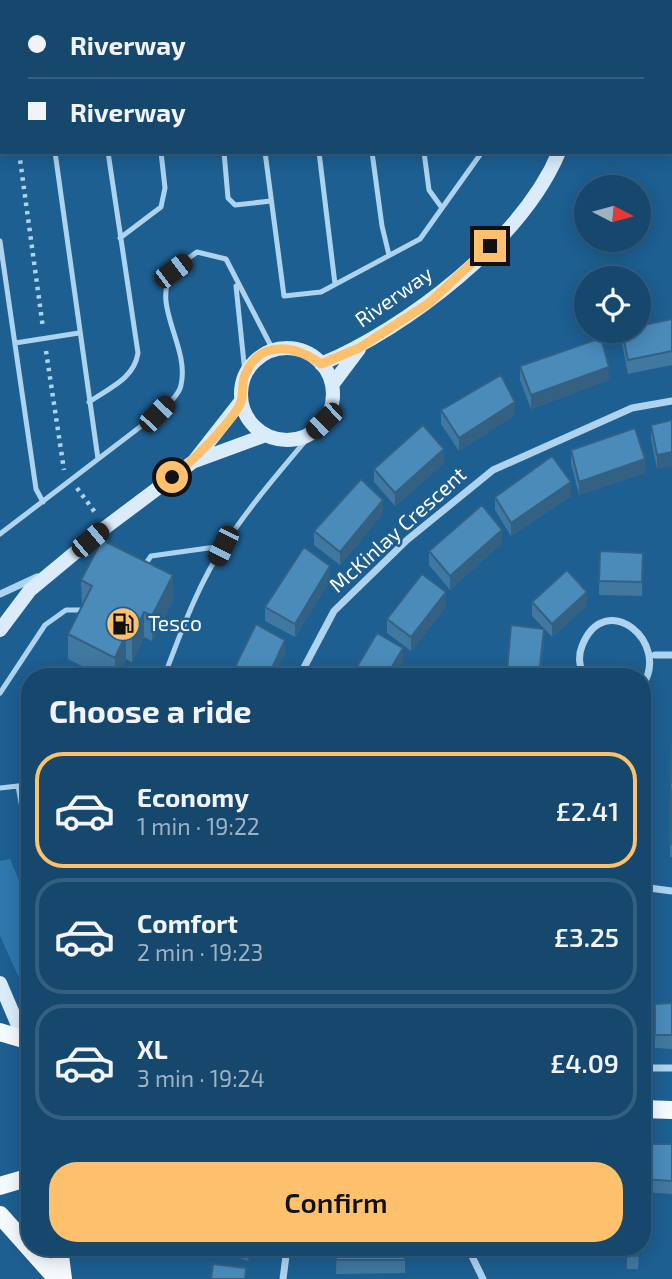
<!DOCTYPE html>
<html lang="en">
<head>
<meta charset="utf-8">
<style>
	body { margin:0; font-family:"Exo 2",sans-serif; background:#1f4e72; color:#f1f3f6; height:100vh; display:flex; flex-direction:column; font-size:26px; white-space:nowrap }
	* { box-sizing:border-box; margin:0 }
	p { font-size:23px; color:#9eb2c2 }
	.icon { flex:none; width:38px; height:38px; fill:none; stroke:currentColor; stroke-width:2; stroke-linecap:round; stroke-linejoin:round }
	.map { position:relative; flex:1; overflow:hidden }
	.panel { position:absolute; left:21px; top:668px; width:630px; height:588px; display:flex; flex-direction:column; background:#16476d; border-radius:28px; box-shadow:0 4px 18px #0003,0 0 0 2px #355f80 }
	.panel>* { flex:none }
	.banner { position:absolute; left:0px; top:0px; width:672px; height:154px; box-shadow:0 4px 18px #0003,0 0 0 2px #355f80; display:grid; align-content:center; height:154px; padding:0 28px; background:#16476d }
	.needle { width:46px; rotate:96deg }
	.tools { position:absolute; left:574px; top:175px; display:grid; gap:14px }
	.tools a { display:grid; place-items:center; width:77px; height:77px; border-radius:50%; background:#16476d; box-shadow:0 4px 18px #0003,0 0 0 2px #355f80; font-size:35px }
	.end { position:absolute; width:32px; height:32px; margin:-16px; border:9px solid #fdc06c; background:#111; box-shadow:0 0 0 4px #111 }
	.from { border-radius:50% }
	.car { position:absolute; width:21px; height:42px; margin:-21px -10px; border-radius:9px; box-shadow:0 0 5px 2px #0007; background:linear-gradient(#222 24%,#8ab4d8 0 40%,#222 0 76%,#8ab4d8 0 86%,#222 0) }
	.banner b { display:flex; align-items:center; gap:24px; height:66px; font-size:26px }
	.banner b+b { border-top:2px solid #355f80 }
	.banner i { width:18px; height:18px; background:#f1f3f6 }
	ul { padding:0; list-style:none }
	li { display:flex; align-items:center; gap:21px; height:116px; margin:0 14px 10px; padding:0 14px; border:4px solid #355f80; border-radius:28px }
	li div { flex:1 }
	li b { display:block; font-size:26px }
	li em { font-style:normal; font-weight:600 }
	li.current { border-color:#fdc06c }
	li>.icon { width:63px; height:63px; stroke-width:1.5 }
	h2 { padding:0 28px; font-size:32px; line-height:84px }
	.cta { display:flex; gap:14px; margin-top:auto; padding:14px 28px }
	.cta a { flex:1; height:80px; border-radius:28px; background:#fdc06c; color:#111; font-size:28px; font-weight:600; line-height:80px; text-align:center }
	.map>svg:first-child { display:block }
	.green { fill:#2e78ad }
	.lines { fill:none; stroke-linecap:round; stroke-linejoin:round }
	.path { stroke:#aed3ee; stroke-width:4.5; stroke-dasharray:3.5 5; stroke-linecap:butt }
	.lane { stroke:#aed3ee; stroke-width:5 }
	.street { stroke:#aed3ee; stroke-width:7 }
	.secondary { stroke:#daecfa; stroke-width:14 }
	.primary { stroke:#f5faff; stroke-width:18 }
	.wall { fill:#4078a0 }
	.shaded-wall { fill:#346182 }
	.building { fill:#4a8bba; stroke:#346182; stroke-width:2 }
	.route { stroke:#fdc06c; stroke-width:9 }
	.labels { text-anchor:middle; stroke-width:5; stroke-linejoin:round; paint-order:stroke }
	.street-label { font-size:21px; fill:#fff; stroke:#1d5f91 }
	.poi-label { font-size:21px; fill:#fff; stroke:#1d5f91; text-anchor:start }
</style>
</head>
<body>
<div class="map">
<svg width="672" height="1279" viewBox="0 0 672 1279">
	<rect width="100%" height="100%" fill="#1d5f91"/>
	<!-- green -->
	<path class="green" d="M10,859L25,895L24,949L30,966V1002L0,936V861Z"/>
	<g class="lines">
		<!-- path -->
		<path class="path" d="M670,29H672
			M19,152L43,328
			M46,351L64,470
			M77,488L97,515"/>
		<!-- lane -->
		<path class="lane" d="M491,0V2
			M546,2L547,0
			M0,135H2
			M55,152L98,459
			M224,152L228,198L235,205L271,201
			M265,152L284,296L321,292L420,239L482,152
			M319,152L335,284
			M372,152L382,226L389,255
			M424,152L429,190L442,208
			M120,238L161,207L165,188L161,152
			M0,241L36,489L43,502
			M236,286L245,373
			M15,343L79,333
			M89,402C109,388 134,379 138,353L108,152
			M0,534L157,414C165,406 179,396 181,385C190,347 151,306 172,273C177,264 190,258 197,252L226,259L273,350
			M144,566L151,556L223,546
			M164,677C181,632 198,584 225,544C251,504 282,469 312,433
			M0,693L45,625L66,610H85
			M30,785L18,786L25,824H30
			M0,788L18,786
			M25,824L30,838"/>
		<!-- street -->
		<path class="street" d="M0,594L37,577
			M655,655H672
			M299,677L334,611L407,540L493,470L632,408L672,401
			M585,677C579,668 578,656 582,646C605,587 672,643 642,686
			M642,887L672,891
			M642,1068H672
			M468,1248L483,1279
			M283,1279L287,1248"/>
		<!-- secondary -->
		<path class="secondary" d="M601,2V0
			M241 394a46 46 0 1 1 92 0a46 46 0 1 1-92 0Z
			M321,364C407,328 522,240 559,152
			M332,385L359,349
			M195,461L266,435
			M0,630L30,590L106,527L194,461L241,401
			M0,983L23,1037"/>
		<!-- primary -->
		<path class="primary" d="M0,1032L30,1041
			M642,1109L672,1110
			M0,1186L30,1177
			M0,1215L57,1279
			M59,1248L63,1279"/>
	</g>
	<!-- wall -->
	<path class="wall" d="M0,0H458V2H2V126L0,127Z
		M672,319V365L628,374L622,343V331Z
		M520,366L609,380L531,409L520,380Z
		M441,410L515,415L459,451L441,424Z
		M672,420L657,469L651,439V425Z
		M571,450L645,473L579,495L571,464Z
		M444,463L395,506L374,482V469Z
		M571,496L511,536L495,510V497Z
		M383,513L340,565L314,545V531Z
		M502,543L450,590L429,565V551Z
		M600,551L643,553L642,596L599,595Z
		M81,580L173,600L152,641L144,637L132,662L126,659L117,677H104L68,659V634L82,605Z
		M330,580L295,637L265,621V607Z
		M532,602L587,605L552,637L532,616Z
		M446,606L411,651L387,633V619Z
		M544,643L540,677H506L507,672Z
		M672,741V857H670L671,788Z
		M672,1003V1049L655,1048V1004Z
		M642,1144H672V1194L643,1192Z
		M217,1248H253L248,1261L217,1250Z
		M337,1248H405V1273L336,1274Z
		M627,1248H639L638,1269H627Z"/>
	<!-- shaded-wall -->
	<path class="shaded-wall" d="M609,367V380L531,409V395Z
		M515,402V415L459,451V438Z
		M444,449V463L395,506V493Z
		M672,452V466L657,469V455Z
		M645,459V473L579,495V482Z
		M571,482V496L511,536V523Z
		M383,500V513L340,565V552Z
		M502,530V543L450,590V576Z
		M330,566V580L295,637V624Z
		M173,575V600L152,641V616Z
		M446,592V606L411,651V637Z
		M587,592V605L552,637V624Z
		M144,612V637L132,662V637Z
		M544,629V643L540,677H539Z
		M126,634V659L117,677H115V658Z
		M285,640V653L274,677H268Z
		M403,648V662L394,677H386Z
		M249,1248H253L248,1261Z"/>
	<!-- building -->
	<path class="building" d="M0,0H317L301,2H2V107H0Z
		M672,319V351L628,360L622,331H639V326Z
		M601,338L609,367L531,395L520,366Z
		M501,375L515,402L459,438L441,410Z
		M672,420V452L657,455L651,425Z
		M423,425L444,449L395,493L374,469Z
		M635,428L645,459L579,482L571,450Z
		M552,456L571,482L511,523L495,497Z
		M361,479L383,500L340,552L314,531Z
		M482,505L502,530L450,576L429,551Z
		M102,540L173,575L152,616L144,612L132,637L126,634L115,658L68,634L92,586L81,580Z
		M304,547L330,566L295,624L265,607Z
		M600,551L643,553L642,582L599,581Z
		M567,570L587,592L552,624L532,602Z
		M422,574L446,592L411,637L387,619Z
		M256,624L285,640L268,677H230Z
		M511,625L544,629L539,676L507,672Z
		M377,633L403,648L386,677H351Z
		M63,673L72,677H61Z
		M672,741V782H671Z
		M671,788L672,844H670Z
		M642,923H643V950H642Z
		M672,1003V1035H655V1004Z
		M642,1144H672V1181L643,1179Z
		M337,1248H405V1260H336Z
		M627,1248H638V1256L627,1255Z
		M213,1264L246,1268L245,1279H211Z"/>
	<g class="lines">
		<!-- route -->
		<path class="route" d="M172,477C190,464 233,421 241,402C244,394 241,384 245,375C260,339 295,345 321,364L359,348L429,303L490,246"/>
	</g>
	<!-- icons -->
	<defs>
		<g id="fuel-disc" transform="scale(1.75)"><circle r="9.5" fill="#fdc06c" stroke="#1d5f91"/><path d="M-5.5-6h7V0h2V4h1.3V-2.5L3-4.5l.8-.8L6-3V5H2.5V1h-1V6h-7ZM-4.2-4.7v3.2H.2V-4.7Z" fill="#111"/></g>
	</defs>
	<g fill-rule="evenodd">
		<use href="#fuel-disc" x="123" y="624"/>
	</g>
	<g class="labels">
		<!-- street labels -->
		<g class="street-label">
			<text transform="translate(394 297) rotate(-35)" y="7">Riverway</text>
			<text transform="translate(398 530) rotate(-42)" y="7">McKinlay Crescent</text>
		</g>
		<!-- poi labels -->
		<g class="poi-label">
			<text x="148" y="631">Tesco</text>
		</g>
	</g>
</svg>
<div class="tools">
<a><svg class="needle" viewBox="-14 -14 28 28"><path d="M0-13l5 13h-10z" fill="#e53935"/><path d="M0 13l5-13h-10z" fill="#9eb2c2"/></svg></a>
<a><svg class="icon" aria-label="locate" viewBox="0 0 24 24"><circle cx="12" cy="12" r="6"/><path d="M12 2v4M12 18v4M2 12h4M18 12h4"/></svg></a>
</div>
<i class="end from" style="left:172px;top:477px"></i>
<i class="end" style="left:490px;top:246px"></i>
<i class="car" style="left:173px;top:271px;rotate:53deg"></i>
<i class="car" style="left:157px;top:414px;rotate:44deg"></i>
<i class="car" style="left:324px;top:421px;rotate:226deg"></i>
<i class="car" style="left:90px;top:540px;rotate:50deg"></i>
<i class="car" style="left:223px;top:546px;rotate:206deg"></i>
<div class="banner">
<b><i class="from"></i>Riverway</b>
<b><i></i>Riverway</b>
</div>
<section class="panel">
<h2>Choose a ride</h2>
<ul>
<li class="current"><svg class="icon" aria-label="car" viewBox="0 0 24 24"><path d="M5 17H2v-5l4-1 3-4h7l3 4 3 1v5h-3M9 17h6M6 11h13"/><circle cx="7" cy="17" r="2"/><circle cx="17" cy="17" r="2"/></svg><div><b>Economy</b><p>1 min · 19:22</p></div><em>£2.41</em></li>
<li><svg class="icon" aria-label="car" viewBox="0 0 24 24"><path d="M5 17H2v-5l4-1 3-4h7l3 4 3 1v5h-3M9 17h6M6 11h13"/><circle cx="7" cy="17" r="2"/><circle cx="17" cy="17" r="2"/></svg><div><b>Comfort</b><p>2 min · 19:23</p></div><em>£3.25</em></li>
<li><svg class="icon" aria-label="car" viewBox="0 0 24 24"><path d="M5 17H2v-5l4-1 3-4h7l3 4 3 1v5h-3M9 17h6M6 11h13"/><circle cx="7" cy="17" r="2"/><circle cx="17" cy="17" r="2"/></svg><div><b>XL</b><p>3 min · 19:24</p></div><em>£4.09</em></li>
</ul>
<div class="cta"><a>Confirm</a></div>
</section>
</div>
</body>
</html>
